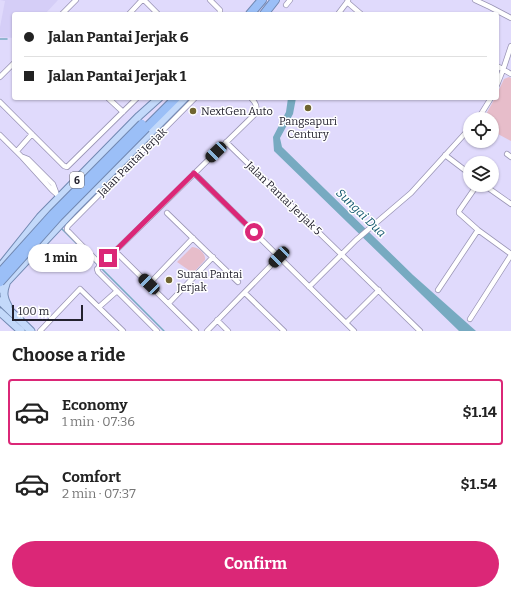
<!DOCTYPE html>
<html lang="en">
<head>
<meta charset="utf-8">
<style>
	body { margin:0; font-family:Bitter,serif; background:#f6f6f6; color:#222; height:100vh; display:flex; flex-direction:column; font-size:15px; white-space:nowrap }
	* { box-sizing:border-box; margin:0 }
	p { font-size:13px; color:#767676 }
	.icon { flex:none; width:22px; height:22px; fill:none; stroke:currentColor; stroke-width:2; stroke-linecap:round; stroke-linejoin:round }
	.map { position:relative; height:331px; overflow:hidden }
	.drawer { display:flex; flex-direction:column; background:#fff; flex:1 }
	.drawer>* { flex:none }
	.hud { position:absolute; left:12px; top:12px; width:487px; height:88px; border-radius:4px; box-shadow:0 1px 3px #0004; display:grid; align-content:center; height:88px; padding:0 12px; background:#fff }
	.fabs { position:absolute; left:463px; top:112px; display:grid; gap:8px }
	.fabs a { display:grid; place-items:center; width:36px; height:36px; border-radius:50%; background:#fff; box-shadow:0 1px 3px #0004; font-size:20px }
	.scale { position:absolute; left:12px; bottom:10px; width:71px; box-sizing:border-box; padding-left:4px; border:2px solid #23212e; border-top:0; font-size:11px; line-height:14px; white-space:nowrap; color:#23212e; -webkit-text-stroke:3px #fff; paint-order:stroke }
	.end { position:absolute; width:18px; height:18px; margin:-9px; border:5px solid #db2777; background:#fff; box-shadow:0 0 0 2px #fff }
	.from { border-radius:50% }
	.bubble { position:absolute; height:28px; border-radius:14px; background:#fff; box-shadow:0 1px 3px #0004; font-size:13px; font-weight:700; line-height:28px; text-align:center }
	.car { position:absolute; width:12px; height:24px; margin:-12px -6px; border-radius:5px; box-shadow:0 0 3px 1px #0007; background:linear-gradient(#222 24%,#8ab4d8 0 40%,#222 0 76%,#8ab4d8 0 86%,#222 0) }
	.hud b { display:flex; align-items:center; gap:14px; height:38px; font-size:15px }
	.hud b+b { border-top:1px solid #e0e0e0 }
	.hud i { width:10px; height:10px; background:#222 }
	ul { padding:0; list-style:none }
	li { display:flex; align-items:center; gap:12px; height:66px; margin:0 8px 6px; padding:0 4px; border:2px solid transparent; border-radius:4px }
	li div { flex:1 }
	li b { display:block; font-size:15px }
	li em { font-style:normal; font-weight:700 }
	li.active { border-color:#db2777 }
	li>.icon { width:36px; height:36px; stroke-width:1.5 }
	h2 { padding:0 12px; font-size:18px; line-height:48px }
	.button { display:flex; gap:8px; margin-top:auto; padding:8px 12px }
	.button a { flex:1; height:46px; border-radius:24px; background:#db2777; color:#fff; font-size:16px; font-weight:700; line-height:46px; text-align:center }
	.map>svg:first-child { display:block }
	.built { fill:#d5cef7 }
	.green { fill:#e7bdca }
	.water { fill:#77aac1 }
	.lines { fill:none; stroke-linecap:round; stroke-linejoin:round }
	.stream { stroke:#77aac1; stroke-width:1.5 }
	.street-casing { stroke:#9a95b5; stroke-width:6 }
	.primary-casing { stroke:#7188b1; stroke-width:9 }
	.highway-casing { stroke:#7188b1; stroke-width:10 }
	.street { stroke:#fff; stroke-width:4.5 }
	.primary { stroke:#c3d9fa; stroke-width:7 }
	.highway { stroke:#9bbff7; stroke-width:8 }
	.highway-bridge-casing { stroke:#7188b1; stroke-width:10; stroke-linecap:butt }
	.highway-bridge { stroke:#9bbff7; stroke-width:8 }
	.route { stroke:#db2777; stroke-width:5 }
	.poi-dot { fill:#6f6430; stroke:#fff; stroke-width:1.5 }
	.labels { text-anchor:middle; stroke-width:3; stroke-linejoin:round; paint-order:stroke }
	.shield { fill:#fff; stroke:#65646d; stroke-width:1 }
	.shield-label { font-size:10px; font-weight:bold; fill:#23212e }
	.poi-label { font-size:11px; fill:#23212e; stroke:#fff; text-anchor:start }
	.street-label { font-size:11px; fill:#23212e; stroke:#fff }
	.water-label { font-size:12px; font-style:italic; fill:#11566d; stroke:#fff }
</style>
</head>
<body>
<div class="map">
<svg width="511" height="331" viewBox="0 0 511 331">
	<rect width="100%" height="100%" fill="#e0dafc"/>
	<!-- built -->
	<path class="built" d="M0,0H58L45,14H14V38L0,37V27L5,1Z"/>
	<!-- green -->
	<path class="green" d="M509,77L511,78V141L498,134L499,129L492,123V119H488L485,116L495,98H497V94L504,79Z
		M192,247C198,247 206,253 205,260L193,273L177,262Z"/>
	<!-- water -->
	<path class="water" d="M288,98H296L293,114L280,138L282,147L413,275L476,331H459L274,151L273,137L286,112Z"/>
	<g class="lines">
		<!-- stream -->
		<path class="stream" d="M0,39H7
			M62,229L164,331"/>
		<!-- street casing -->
		<g class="street-casing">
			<path id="street" d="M144,0L158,14
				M210,0L220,10V14
				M475,0L490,7L511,18
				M347,2L361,14
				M286,5L290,0
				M62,14L76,0
				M129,14L142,0
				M338,14L348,1
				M497,66L511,74
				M0,77L14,63
				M497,85L503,70L511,46
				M108,98L123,112
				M0,102L64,166L67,167L137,98
				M478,119L491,98
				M0,135L22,157L52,190L60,197
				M226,142L420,331
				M17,151L32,134
				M507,154L511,157
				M445,155L470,174
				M23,157L28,159L53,184L56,192
				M194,173L354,331
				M477,185L459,211V213L478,230L511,254
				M484,185L511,204
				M167,213L238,282
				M115,251L196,331
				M101,265L67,230V228L68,226L195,98
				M149,284L193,238
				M309,287L356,240L411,193L470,128
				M438,290L478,230
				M245,293L284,331
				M169,303L213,257
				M99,307L117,291
				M470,319L511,255
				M217,320L228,331
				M346,323L379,290
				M40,331L80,289L123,331
				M157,331L98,272L97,269L255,114C258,107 256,103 251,98
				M207,331L279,257"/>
		</g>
		<!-- primary casing -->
		<g class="primary-casing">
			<path id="primary" d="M0,267L40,217L139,116L159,98
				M6,284C3,292 3,297 8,306
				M0,289L72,212L185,98
				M0,301L31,331
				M0,312L21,331"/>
		</g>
		<!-- highway casing -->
		<g class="highway-casing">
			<path id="highway" d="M250,14L262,0
				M264,14L275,0
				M146,128L176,98"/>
		</g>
		<!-- street -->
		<use href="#street" class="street"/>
		<!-- primary -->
		<use href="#primary" class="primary"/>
		<!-- highway -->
		<use href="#highway" class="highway"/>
		<!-- highway-bridge casing -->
		<g class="highway-bridge-casing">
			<path id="highway-bridge" d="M0,273L53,214L142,124
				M0,282L58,217L146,128"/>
		</g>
		<!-- highway-bridge -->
		<use href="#highway-bridge" class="highway-bridge"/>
	</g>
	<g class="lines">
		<!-- route -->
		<path class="route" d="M108,258L194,173L254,232"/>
	</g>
	<!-- markers -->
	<g class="poi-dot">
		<circle cx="308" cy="108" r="4"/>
		<circle cx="193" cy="111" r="4"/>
		<circle cx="169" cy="280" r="4"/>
	</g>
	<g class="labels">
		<!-- shield labels -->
		<rect class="shield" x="70" y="172" width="14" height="16" rx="3"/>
		<g class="shield-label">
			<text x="77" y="184">6</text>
		</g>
		<!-- poi labels -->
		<g class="poi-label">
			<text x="201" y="115">NextGen Auto</text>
			<text x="308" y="125" text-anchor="middle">Pangsapuri<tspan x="308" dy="13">Century</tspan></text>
			<text x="177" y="278">Surau Pantai<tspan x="177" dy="13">Jerjak</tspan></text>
		</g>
		<!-- street labels -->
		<g class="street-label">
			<text transform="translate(132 162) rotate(-45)" y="4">Jalan Pantai Jerjak</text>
			<text transform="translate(284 198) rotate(44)" y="4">Jalan Pantai Jerjak 5</text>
		</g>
		<!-- water labels -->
		<g class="water-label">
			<text transform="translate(361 213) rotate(44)" y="4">Sungai Dua</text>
		</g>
	</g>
</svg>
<div class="fabs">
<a><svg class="icon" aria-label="locate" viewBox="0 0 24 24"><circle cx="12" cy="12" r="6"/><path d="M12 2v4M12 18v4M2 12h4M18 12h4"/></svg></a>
<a><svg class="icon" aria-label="layers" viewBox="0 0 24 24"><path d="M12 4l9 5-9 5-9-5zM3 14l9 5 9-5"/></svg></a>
</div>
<div class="scale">100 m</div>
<i class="end from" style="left:254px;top:232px"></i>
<i class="end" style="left:108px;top:258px"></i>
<div class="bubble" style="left:28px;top:244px;width:66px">1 min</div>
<i class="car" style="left:216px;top:152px;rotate:226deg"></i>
<i class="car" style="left:279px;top:257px;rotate:224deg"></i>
<i class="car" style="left:149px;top:284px;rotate:314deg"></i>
<div class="hud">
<b><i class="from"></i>Jalan Pantai Jerjak 6</b>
<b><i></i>Jalan Pantai Jerjak 1</b>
</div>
</div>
<section class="drawer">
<h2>Choose a ride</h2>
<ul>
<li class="active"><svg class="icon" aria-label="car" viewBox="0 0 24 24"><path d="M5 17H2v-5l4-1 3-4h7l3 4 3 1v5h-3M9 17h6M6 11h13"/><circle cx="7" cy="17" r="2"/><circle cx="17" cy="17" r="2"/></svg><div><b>Economy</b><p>1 min · 07:36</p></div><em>$1.14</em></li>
<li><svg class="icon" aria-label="car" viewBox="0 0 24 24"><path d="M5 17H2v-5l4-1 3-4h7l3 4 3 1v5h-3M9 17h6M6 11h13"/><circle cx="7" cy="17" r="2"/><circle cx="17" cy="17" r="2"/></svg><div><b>Comfort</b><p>2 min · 07:37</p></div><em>$1.54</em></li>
</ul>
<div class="button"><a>Confirm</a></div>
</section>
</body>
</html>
